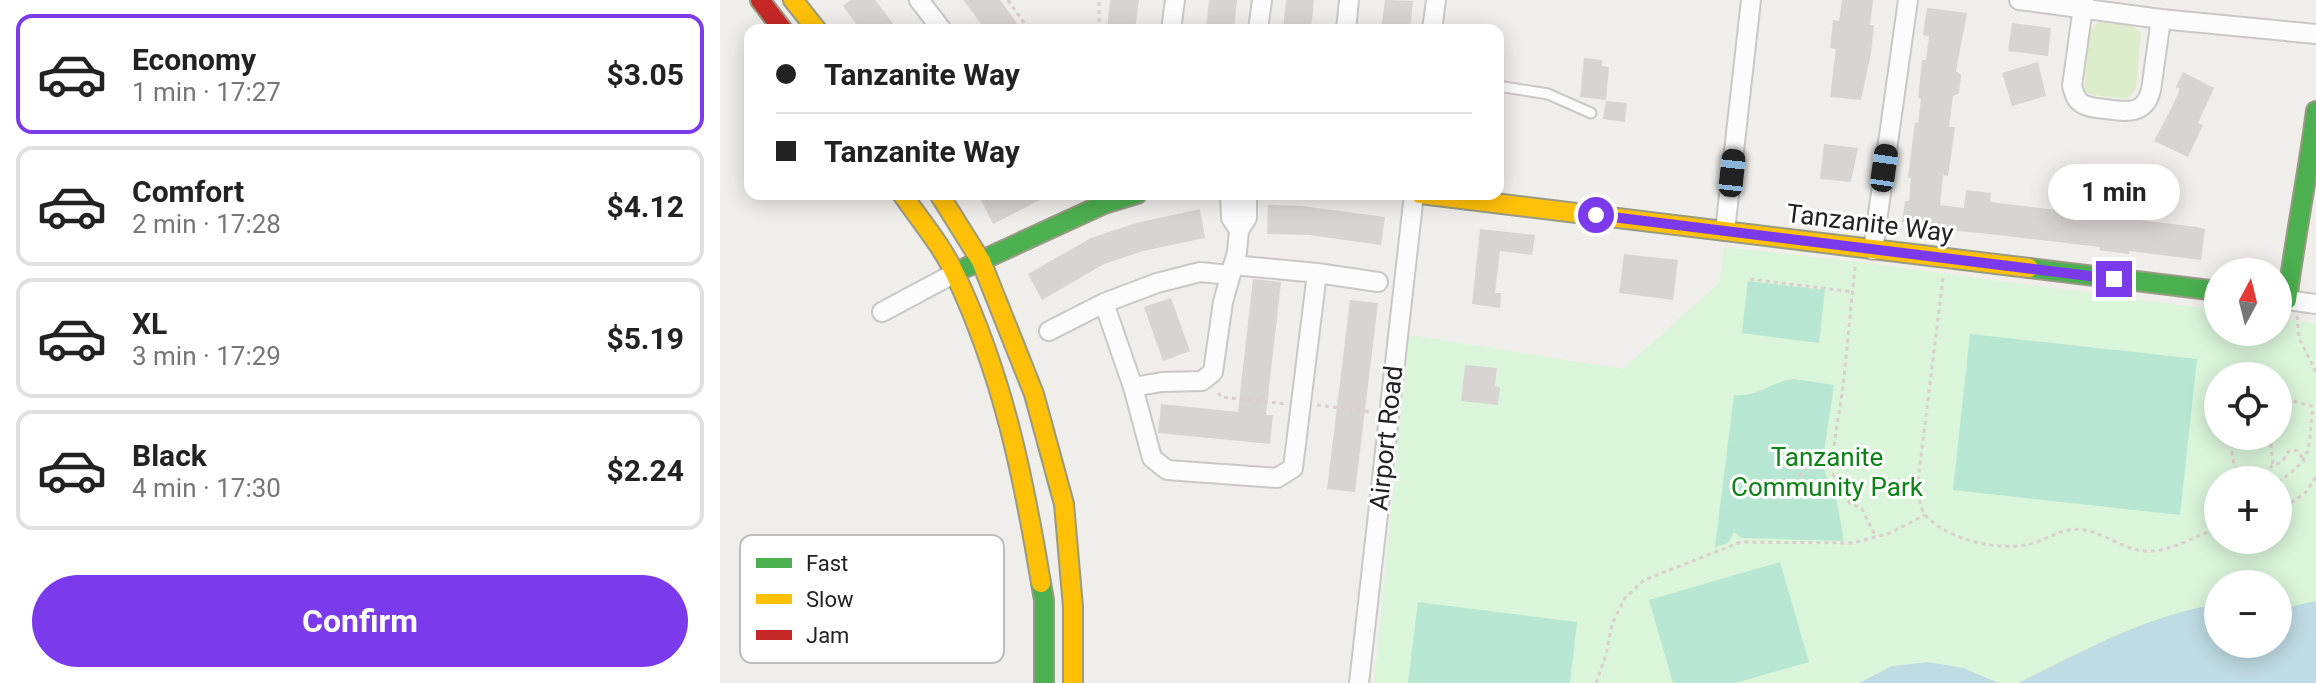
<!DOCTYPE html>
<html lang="en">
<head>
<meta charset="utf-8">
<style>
	body { margin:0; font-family:Roboto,sans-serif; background:#f6f6f6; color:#222; height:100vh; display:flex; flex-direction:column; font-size:30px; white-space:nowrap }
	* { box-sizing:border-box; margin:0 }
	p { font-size:26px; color:#767676 }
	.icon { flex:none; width:44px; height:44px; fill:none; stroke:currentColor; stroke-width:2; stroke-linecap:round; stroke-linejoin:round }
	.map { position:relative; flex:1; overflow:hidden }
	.panel { display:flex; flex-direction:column; background:#fff; width:720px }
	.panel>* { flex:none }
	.banner { position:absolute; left:24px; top:24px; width:760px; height:176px; border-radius:16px; box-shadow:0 4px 20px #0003; display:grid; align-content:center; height:176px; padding:0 32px; background:#fff }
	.needle { width:52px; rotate:7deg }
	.tools { position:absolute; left:1484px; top:258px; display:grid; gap:16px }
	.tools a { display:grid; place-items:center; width:88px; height:88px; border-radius:50%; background:#fff; box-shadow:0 4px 20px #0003; font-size:40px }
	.end { position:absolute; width:36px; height:36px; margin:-18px; border:10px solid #7c3aed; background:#fff; box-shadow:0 0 0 4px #fff }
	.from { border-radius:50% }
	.bubble { position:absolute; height:56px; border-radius:28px; background:#fff; box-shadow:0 4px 20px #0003; font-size:26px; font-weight:700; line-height:56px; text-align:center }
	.car { position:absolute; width:24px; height:48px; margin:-24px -12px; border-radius:10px; box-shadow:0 0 6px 2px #0007; background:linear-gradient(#222 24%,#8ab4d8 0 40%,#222 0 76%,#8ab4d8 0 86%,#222 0) }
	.banner b { display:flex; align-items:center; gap:28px; height:76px; font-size:30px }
	.banner b+b { border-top:2px solid #e0e0e0 }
	.banner i { width:20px; height:20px; background:#222 }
	ul { padding:14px 0 0; list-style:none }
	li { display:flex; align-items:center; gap:24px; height:120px; margin:0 16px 12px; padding:0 16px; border:4px solid #e0e0e0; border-radius:16px }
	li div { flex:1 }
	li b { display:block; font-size:30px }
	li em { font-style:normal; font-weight:700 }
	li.on { border-color:#7c3aed }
	li>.icon { width:72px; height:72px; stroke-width:1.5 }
	.primary-button { display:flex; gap:16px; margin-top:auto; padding:16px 32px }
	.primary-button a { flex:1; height:92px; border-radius:48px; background:#7c3aed; color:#fff; font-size:32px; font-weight:700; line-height:92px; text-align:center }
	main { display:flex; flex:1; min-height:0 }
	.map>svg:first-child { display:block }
	.grass { fill:#ddeccb }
	.park { fill:#daf5da; fill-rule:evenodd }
	.pitch { fill:#b7e6d2 }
	.water { fill:#bfdbe3 }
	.building { fill:#d7d4d2 }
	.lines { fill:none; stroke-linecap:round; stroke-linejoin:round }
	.lane-casing { stroke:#c9c8c7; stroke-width:13 }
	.street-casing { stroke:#c9c8c7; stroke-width:22 }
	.fast-casing { stroke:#999a82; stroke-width:22 }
	.slow-casing { stroke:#999a82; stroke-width:22 }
	.jam-casing { stroke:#999a82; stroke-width:22 }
	.path { stroke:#dccecd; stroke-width:3; stroke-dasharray:4 4; stroke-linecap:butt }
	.lane { stroke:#fdfcfc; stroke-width:9 }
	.street { stroke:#fdfcfc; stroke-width:18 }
	.fast { stroke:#4caf50; stroke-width:18 }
	.slow { stroke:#ffc107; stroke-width:18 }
	.jam { stroke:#c62828; stroke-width:18 }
	.route { stroke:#7c3aed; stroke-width:10 }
	.labels { text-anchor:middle; stroke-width:6; stroke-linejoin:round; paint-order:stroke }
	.street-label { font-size:26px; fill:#222; stroke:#fff }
	.park-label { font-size:26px; fill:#0c8416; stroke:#fff }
	.key { fill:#fff; stroke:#bdbdbd; stroke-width:2 }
	.key-label { font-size:22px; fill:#222 }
</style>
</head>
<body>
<main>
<section class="panel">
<ul>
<li class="on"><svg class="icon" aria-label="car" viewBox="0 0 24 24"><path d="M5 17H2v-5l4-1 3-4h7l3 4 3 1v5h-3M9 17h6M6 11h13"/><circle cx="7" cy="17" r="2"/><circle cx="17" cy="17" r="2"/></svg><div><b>Economy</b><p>1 min · 17:27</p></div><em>$3.05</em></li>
<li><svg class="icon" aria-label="car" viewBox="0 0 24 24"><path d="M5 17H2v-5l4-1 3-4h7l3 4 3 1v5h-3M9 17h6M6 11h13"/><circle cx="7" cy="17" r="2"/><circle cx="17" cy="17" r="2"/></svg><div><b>Comfort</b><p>2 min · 17:28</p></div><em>$4.12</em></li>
<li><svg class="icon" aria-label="car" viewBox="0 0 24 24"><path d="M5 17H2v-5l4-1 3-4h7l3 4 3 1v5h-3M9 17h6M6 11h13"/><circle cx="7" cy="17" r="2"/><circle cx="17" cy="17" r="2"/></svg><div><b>XL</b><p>3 min · 17:29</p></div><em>$5.19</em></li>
<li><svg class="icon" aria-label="car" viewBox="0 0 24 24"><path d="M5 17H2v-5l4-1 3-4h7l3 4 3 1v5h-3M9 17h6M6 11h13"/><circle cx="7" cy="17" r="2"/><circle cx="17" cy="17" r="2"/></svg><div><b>Black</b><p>4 min · 17:30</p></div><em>$2.24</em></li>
</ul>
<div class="primary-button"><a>Confirm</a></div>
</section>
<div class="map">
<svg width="1596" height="683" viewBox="0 0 1596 683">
	<rect width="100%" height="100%" fill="#f0eeeb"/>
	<!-- grass -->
	<path class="grass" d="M1379,22L1413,26L1421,33L1416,89L1407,99L1372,95L1364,90L1369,32Z"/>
	<!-- park -->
	<path class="park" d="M1004,247L1138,262L1498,310V332H1558V318L1596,324V683H654L689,335L903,369L999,283ZM1498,376H1558V436H1498ZM1498,480H1558V540H1498ZM1498,584H1558V644H1498Z"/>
	<!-- pitch -->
	<path class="pitch" d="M1028,281L1105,290L1099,343L1022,333Z
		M1250,334L1477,359L1460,515L1233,490Z
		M1074,379L1114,385L1102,465L1117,502L1124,541L1022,538L1014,532L1008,543L995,547L1014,395C1036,398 1052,381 1074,379Z
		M1060,562L1089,662L1015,683H953L929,600Z
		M698,602L857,622L850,683H688Z"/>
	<!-- water -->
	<path class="water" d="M1558,588L1563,603L1569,607L1596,601V683H1298C1361,652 1428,615 1498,604V644H1558Z
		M1208,662L1243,668L1279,683H1139L1172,666Z"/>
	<!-- building -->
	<path class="building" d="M131,0H155L178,30H141L123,6Z
		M243,0H280L302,30H266Z
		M390,0H419L415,30H387Z
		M489,0H517L514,30H486Z
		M566,0H594L591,30H563Z
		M665,0L693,1L690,30H661Z
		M1122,0H1153L1150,25H1154L1151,53L1141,100L1110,97L1116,49L1110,48L1113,20L1119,21Z
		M1207,8L1247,13L1236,71L1241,75L1239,93L1233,96L1229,127H1235L1231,156L1228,176L1223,175L1220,205L1244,208L1246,190L1271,193L1270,202L1477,227L1485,229L1481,260L1409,251V254L1379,250L1380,247L1260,233L1223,230L1222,234L1187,230L1188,223L1182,222L1185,201H1189L1191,178H1188L1195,122L1198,123L1201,99L1198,98L1202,60H1206L1209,36L1203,35Z
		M1292,23L1331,28L1328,56L1288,51Z
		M864,58L882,60V66L889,67L886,100L860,97Z
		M1318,62L1326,96L1292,106L1282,73Z
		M1463,72L1494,88L1478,123L1483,125L1468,157L1434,141L1453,105L1460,89L1456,87Z
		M886,101L907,103L905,122L883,119Z
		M1104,144L1138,148L1131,182L1100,179Z
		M268,194H332L273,224L260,198Z
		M548,205L582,206L665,217L661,245L589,235L547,234Z
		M480,209L485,238L423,251L384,264L322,300L308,274L371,238L416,223Z
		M760,229L815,235L812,255L780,251L775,293H781L780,308L752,304Z
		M904,254L958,260L953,300L899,293Z
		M533,279L561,282L546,415H553L550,444L438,433L441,404L518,412Z
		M451,298L470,351L443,361L424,307Z
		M630,300L658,303L635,492L607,489Z
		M745,365L777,368L775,386L780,387L778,405L741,401Z"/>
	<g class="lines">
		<!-- lane casing -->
		<g class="lane-casing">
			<path id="lane" d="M778,86L828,94L871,113"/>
		</g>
		<!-- street casing -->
		<g class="street-casing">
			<path id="street" d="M199,0L222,30
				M1299,0L1441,19L1596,34
				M1364,0L1352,86C1354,92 1355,99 1361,103C1368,108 1377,108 1385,109C1407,112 1425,115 1431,90L1441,19
				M451,30L455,0
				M538,30L542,0
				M626,30L629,0
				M712,30L716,0
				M510,194L511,218L519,230
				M1005,231L1031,0
				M1153,250L1188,0
				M513,265L597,273
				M1567,300L1596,304
				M384,303L437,283L480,272L510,275
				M162,312L235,273
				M329,331L384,303L413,387L432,458L447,470L557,478L573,468L597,273L658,282
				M413,387L442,382L482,381L493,372L503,302L517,252L519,230L527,218V194
				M639,683L694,194"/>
		</g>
		<!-- fast casing -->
		<g class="fast-casing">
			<path id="fast" d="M247,267L384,204L417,194
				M1309,268L1498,291
				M1558,299L1567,300C1575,237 1588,174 1596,111
				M321,583L324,600V683"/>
		</g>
		<!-- slow casing -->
		<g class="slow-casing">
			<path id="slow" d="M73,0L97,30
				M182,194C200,220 223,247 236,276C283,377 303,474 321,583
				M219,194L261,261L314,394L344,504L353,607V683
				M700,194L1309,268"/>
		</g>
		<!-- jam casing -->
		<g class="jam-casing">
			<path id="jam" d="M40,0L63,30"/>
		</g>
		<!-- path -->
		<path class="path" d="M288,0L309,30
			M379,30V0
			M1135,267L1123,387L1111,464L1116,487L1130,503L1142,509L1156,537
			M1223,278L1197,488C1199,498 1200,509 1207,517C1230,540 1274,550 1305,545C1325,542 1341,526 1364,530C1385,533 1405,551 1428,551C1452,552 1475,535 1498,529
			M1030,279L1133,292
			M1577,316L1579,338L1596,372
			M498,393L501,397L567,404
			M1558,397L1596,407
			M597,405L653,412
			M1516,436C1510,450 1511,462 1520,474L1527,475L1533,480
			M1550,436L1553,465
			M1539,480L1553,465L1562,462C1567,454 1567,448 1578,451L1585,462
			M1558,482C1596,456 1587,450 1593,407
			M1070,489L1086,468L1111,464
			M1558,512L1585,493L1596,477
			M876,683L886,655L892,624L905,598L924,580L1021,542L1133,543L1170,533L1205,515"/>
		<!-- lane -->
		<use href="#lane" class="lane"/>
		<!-- street -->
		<use href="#street" class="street"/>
		<!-- fast -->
		<use href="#fast" class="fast"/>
		<!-- slow -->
		<use href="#slow" class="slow"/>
		<!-- jam -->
		<use href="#jam" class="jam"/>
	</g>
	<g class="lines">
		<!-- route -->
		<path class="route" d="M876,215L1394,279"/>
	</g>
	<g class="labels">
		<!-- street labels -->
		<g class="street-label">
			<text transform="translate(1150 223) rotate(7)" y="9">Tanzanite Way</text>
			<text transform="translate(666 438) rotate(-84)" y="9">Airport Road</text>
		</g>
		<!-- park labels -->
		<g class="park-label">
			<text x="1107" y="466">Tanzanite<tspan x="1107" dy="30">Community Park</tspan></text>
		</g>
	</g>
	<!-- legend -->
	<rect x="20" y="535" width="264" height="128" rx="12" class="key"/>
	<rect x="36" y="558" width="36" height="10" fill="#4caf50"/>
	<rect x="36" y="594" width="36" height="10" fill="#ffc107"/>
	<rect x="36" y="630" width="36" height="10" fill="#c62828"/>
	<g class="key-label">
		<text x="86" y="571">Fast</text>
		<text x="86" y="607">Slow</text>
		<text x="86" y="643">Jam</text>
	</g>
</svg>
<div class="tools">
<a><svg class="needle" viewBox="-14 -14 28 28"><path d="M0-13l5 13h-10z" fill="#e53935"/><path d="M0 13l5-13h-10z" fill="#767676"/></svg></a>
<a><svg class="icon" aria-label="locate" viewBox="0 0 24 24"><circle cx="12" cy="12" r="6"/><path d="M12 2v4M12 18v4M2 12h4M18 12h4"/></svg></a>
<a>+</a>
<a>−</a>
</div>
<i class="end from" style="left:876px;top:215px"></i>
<i class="end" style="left:1394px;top:279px"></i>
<div class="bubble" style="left:1328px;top:164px;width:132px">1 min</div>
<i class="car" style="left:1164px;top:168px;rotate:8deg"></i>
<i class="car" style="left:1012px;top:173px;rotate:6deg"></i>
<div class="banner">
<b><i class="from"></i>Tanzanite Way</b>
<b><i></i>Tanzanite Way</b>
</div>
</div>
</main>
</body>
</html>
